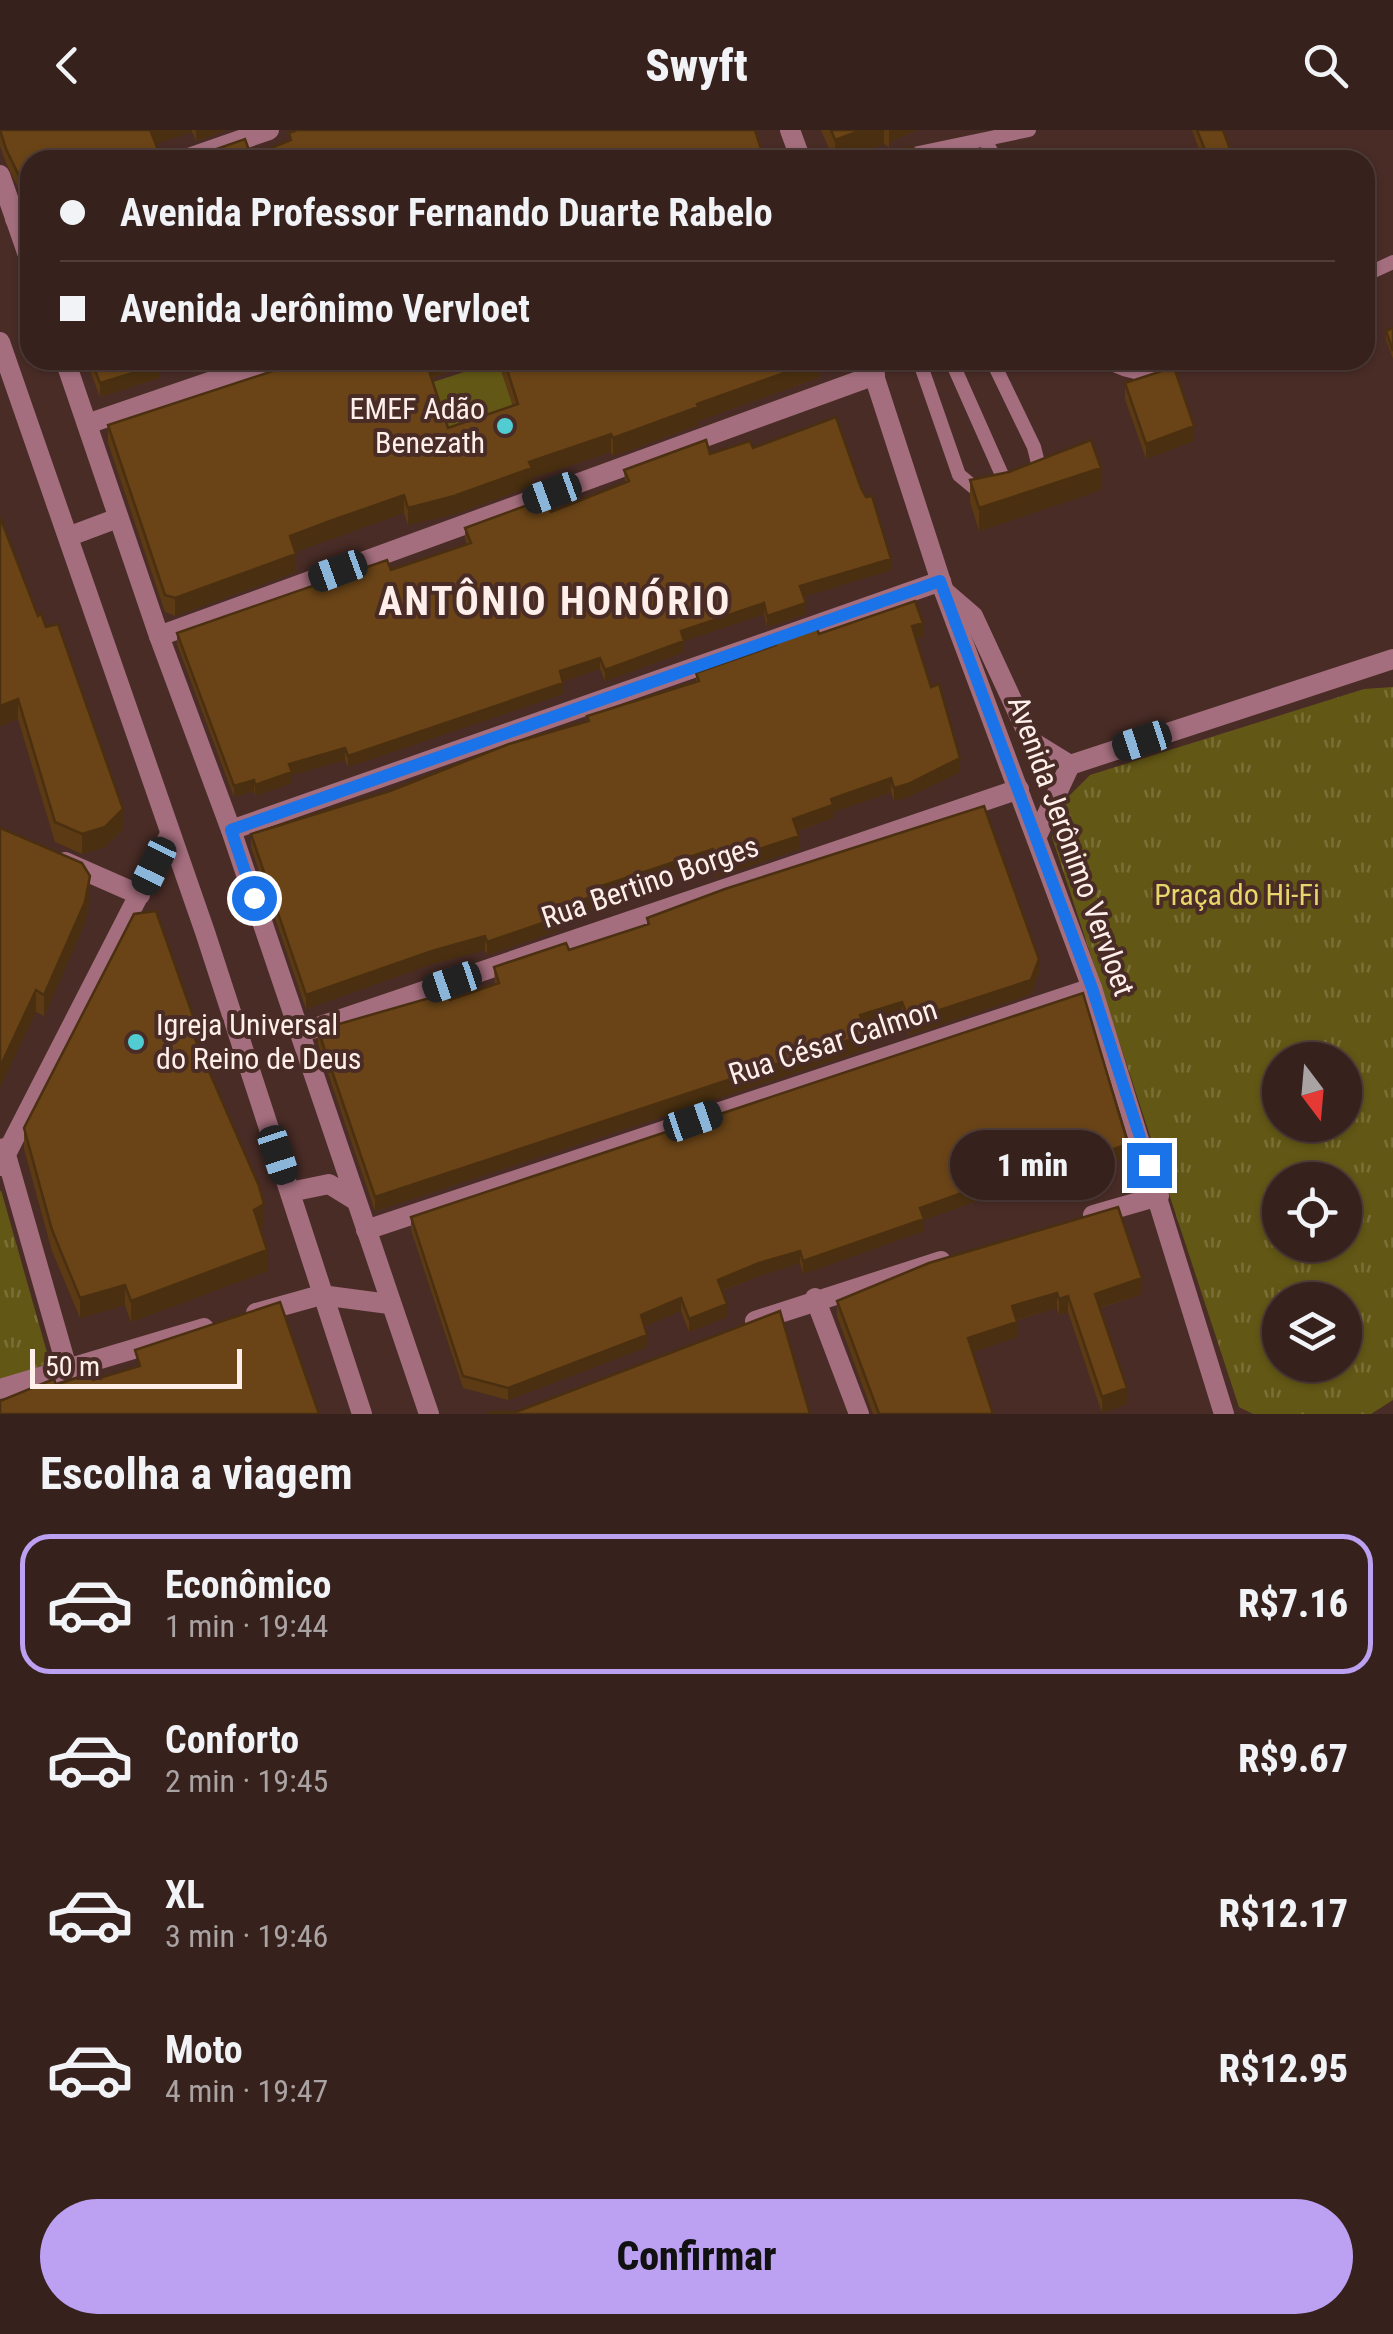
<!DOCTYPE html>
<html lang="pt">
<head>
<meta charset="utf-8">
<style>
	body { margin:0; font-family:"Roboto Condensed",sans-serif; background:#422e29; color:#f1f3f6; height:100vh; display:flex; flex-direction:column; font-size:38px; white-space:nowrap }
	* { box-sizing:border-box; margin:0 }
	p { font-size:32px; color:#aaa3a3 }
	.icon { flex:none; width:55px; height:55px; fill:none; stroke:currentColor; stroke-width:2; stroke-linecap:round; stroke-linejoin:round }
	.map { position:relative; height:1284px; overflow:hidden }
	.details { display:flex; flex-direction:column; background:#37211c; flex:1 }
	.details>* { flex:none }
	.banner { position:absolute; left:20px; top:20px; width:1355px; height:220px; border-radius:30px; box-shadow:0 2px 8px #0004,0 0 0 2px #513e3b; display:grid; align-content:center; height:220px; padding:0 40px; background:#37211c }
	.needle { width:65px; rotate:164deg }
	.controls { position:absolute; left:1262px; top:912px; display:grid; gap:20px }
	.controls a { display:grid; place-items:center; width:100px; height:100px; border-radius:50%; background:#37211c; box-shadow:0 2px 8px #0004,0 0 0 2px #513e3b; font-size:50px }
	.scale { position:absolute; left:30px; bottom:25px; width:212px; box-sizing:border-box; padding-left:10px; border:5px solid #ffefeb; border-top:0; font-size:28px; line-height:35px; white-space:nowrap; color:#ffefeb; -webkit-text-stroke:8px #492c26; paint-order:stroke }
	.end { position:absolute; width:45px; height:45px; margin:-22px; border:12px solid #1a73e8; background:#fff; box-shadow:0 0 0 5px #fff }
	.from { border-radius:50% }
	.bubble { position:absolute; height:70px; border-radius:35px; background:#37211c; box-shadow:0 2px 8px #0004,0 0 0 2px #513e3b; font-size:32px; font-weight:800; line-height:70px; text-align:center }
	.car { position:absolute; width:30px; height:60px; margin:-30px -15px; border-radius:12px; box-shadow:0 0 8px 2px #0007; background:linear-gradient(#222 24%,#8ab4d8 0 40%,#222 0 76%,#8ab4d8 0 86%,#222 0) }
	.banner b { display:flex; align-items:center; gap:35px; height:95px; font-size:38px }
	.banner b+b { border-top:2px solid #513e3b }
	.banner i { width:25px; height:25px; background:#f1f3f6 }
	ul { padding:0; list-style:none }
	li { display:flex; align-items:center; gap:30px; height:140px; margin:0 20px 15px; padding:0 20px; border:5px solid transparent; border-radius:30px }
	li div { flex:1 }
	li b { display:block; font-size:38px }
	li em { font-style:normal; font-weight:800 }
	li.on { border-color:#bca0f2 }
	li>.icon { width:90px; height:90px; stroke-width:1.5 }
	h2 { padding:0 40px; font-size:45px; line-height:120px }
	.cta { display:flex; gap:20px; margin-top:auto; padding:20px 40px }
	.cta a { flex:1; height:115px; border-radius:60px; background:#bca0f2; color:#111; font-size:40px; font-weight:800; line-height:115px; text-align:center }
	header { display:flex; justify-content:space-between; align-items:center; height:130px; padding:0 40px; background:#37211c; font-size:45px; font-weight:800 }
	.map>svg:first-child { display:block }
	.grass { fill:#625715 }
	.park { fill:url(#park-tufts); fill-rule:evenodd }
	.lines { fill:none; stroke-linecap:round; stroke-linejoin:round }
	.service { stroke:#a46e7e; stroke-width:14 }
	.minor { stroke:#a46e7e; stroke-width:20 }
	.tertiary { stroke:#a46e7e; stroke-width:20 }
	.wall { fill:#5b3a14 }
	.shaded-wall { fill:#4a3010 }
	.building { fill:#6a4417; stroke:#4a3010; stroke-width:2.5 }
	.route { stroke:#1a73e8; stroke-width:12 }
	.poi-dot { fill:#51ccd2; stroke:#492c26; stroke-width:4 }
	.labels { text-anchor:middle; stroke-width:8; stroke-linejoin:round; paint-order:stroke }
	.poi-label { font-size:30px; fill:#ffefeb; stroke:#492c26; text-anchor:end }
	.street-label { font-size:30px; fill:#ffefeb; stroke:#492c26 }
	.park-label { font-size:30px; fill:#e8d66b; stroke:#492c26 }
	.district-label { font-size:40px; font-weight:bold; letter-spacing:2.5px; fill:#ffefeb; stroke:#492c26 }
</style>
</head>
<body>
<header><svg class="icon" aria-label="back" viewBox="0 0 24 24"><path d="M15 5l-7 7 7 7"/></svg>Swyft<svg class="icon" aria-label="search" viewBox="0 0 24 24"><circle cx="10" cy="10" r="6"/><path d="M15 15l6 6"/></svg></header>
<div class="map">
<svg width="1393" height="1284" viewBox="0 0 1393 1284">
	<defs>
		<pattern id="park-tufts" width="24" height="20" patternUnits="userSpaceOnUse" patternTransform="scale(2.5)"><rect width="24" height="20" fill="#625715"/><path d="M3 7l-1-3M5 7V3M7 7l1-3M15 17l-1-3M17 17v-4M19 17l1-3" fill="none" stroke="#7a6f37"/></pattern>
	</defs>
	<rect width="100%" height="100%" fill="#492c26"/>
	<!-- grass -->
	<path class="grass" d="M498,231L515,282L444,305L427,254Z"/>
	<!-- park -->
	<path class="park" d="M1393,557V1270L1371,1284H1253L1239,1277L1052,707L1065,670L1090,645L1364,559ZM1280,930H1345V995H1280ZM1280,1050H1345V1115H1280ZM1280,1170H1345V1235H1280Z
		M1,1060L50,1233L0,1250V1062Z"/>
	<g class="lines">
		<!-- service -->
		<path class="service" d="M985,10L996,30
			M885,30L1029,0
			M1365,145L1393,132
			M919,230L959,345L976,359L1006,354L951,230
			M992,230L1034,317L1038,333L1031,346
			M1106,230C1134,249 1157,244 1187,230"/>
		<!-- minor -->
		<path class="minor" d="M183,30L269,0
			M15,89L30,84
			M87,294L274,230
			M944,461L973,486L1031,611L1070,635
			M159,506L875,245
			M231,700L941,451
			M1037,706L1070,635L1393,529
			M65,732L140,765
			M300,903L1019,659
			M4,1018L67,1238
			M0,1036L169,706
			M1093,1085L1159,1066
			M366,1100L1092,858
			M815,1168L859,1284
			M256,1183L321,1165L389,1174
			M755,1191L941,1131
			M0,1259L204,1198"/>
		<!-- tertiary -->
		<path class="tertiary" d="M790,0L801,30
			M0,45L30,131
			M0,212L205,802L362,1284
			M65,230L159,506L231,700L429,1284
			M869,230L944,461L1092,858L1224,1284
			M70,406L118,388
			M290,1062L329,1054L355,1070"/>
	</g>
	<!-- wall -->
	<path class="wall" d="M0,0H227L196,11L192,2L30,30V67L21,64L6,33L0,16Z
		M821,0H918L889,12V18L884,14L841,30H834Z
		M1192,0H1223L1234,30H1203Z
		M1393,198V229L1386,209V201Z
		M86,230H190L159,241V248L100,267Z
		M483,230L431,248L448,298L513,276L498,230H820V247L698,291V295L613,326L611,322L532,348V356L454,384L408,395L404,383L330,408L295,422L296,442L175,486L165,482L108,313V295L275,240V236Z
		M1125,253L1194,311L1146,329L1125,269Z
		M753,318L891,440L804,466L806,484L767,497L764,484L684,511V522L605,551L600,539L563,551V564L348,637L345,630L292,645V653L255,666L254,661L234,667L177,514V503L391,440L467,414L465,409V398L551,382L625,352L624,340Z
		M970,350L1101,360L979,401L970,372Z
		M0,387L123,699L105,717L82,724L55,712L18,589L0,596Z
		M819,504L923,507L916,508L960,642L908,667L894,671L891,662L833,682V688L797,701L799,719L717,747L713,733L632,759L594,772V779L557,791V801L487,825L485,820L432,834L306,879L251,717V704L390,661L587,592V586L696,552V543L775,516V510Z
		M0,698L90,767L85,793L44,886L36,882Z
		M647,788L1039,843L1031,864L909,905L902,886L865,898L867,919L375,1081L318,914V900L450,870L495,854L494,837L569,820L647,795Z
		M198,915L264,1095L260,1098L267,1141L131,1192L125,1175L80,1188L52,1121L24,1019V998Z
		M1128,1026L1043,1057L1040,1048L924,1090V1101L803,1144L800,1133L759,1146L722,1161L727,1187L689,1202L681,1181L644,1196L647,1217L508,1270L463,1258L411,1100V1087Z
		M929,1133L1142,1164L1100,1178L1127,1274L1102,1283L1068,1182L1059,1185L1057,1178L1017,1190V1207L972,1222L993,1284H873L837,1186V1171Z"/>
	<!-- shaded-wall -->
	<path class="shaded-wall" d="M157,0H192V2L151,16V2Z
		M196,0H227L196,11Z
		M862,0H884V14L841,30H835V10Z
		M889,0H918L889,12Z
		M762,22V30H738Z
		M157,230H190L159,241V248L100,267V253Z
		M431,230H483L426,249V232Z
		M820,230V247L698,291V295L613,326V308L697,274Z
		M1194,296V311L1146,329V314Z
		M611,304V322L532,348V356L454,384L408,395V378L529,332Z
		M1101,338V360L979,401V378Z
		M404,365V383L290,424V406Z
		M296,424V442L175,486V468Z
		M891,429V440L800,468V456Z
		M764,473V484L684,511V522L605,551V540L681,501Z
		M806,473V484L767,497V486Z
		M923,493V507L912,509V496Z
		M600,528V539L560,552V541Z
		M563,553V564L348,637V626Z
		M18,569V589L0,596V576Z
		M345,618V630L292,645V653L255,666V655L289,634Z
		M960,628V642L908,667L894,671V658Z
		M891,648V662L833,682V688L793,702V689L831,669Z
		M254,650V661L234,667V656Z
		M123,679V699L105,717L82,724V704Z
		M799,706V719L717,747V733Z
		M713,719V733L594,772V779L557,791V801L487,825V812L592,759Z
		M90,746V767L85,793L44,886V865Z
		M485,806V820L432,834L306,879V865L432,821Z
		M1039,829V843L1031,864L909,905V890Z
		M36,860V882L0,958V937Z
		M902,872V886L860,900V885Z
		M867,904V919L375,1081V1067Z
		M1128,1014V1026L1043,1057V1044Z
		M1040,1035V1048L924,1090V1101L803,1144V1131L920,1078Z
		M264,1074V1095L254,1101V1080Z
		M267,1120V1141L131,1192V1171Z
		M800,1121V1133L759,1146L718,1162V1150L759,1133Z
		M1142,1148V1164L1095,1179V1164Z
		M125,1155V1175L80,1188V1168Z
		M1057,1163V1178L1012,1191V1176Z
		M1068,1166V1182L1059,1185V1169Z
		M681,1168V1181L641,1198V1185Z
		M727,1174V1187L689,1202V1189Z
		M1017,1192V1207L968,1224V1208Z
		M647,1205V1217L508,1270V1258Z
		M1127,1258V1274L1102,1283V1267Z"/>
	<!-- building -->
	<path class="building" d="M0,0H157L151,2L162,30H30V53L21,50L6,19Z
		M297,0H755L762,22L738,30H207L205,23L245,9L251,26L291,10L289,3Z
		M831,0H862L835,10Z
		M1197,0H1223L1234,30H1209Z
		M912,17L919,22L922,30H894L891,21Z
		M1393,198V221L1386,201Z
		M91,230H157L159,235L100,253Z
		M292,230H431L426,232L448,298L518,274L504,230H820L697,274L698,277L613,308L611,304L529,332L532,338L454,366L408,378L404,365L330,391L290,406L296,424L175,468L165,465L108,295L276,240L275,236Z
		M1174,237L1194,296L1146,314L1125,253Z
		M836,287L861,358L866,367L872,366L891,429L800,456L806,473L767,486L764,473L681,501L684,511L605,540L600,528L560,541L563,553L348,626L345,618L289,634L292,642L255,655L254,650L234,656L177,503L387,430L391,440L471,413L465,398L544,369L551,382L629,351L624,340L706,310L710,324L750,311L753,318Z
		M1091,310L1101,338L979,378L970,350L1009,342Z
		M0,387L38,486L41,483L46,497L58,494L123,679L105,697L82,704L55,692L18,569L0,576Z
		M915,471L923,493L912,496L931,557L939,554L960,628L908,654L894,658L891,648L831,669L833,675L793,689L799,706L717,733L713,719L632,746L592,759L594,766L554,779L557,788L487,812L485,806L432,821L306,865L251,704L390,661L509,614L589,591L587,586L699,551L696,543L776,515L775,510L816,496L819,504Z
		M984,676L1039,829L1031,850L909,890L902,872L860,885L867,904L375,1067L318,900L447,863L450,870L499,853L494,837L566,813L569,820L649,794L647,788L725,759Z
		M0,698L82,733L90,746L85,772L44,865L36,860L0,937Z
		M156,781L198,900L192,902L259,1056L264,1074L254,1080L267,1120L131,1171L125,1155L80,1168L52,1100L24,998L134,784Z
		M1083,863L1128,1014L1043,1044L1040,1035L920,1078L924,1089L803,1131L800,1121L759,1133L718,1150L727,1174L689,1189L681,1168L641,1185L647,1205L508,1258L463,1246L411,1087Z
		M1118,1077L1142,1148L1095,1164L1127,1258L1102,1267L1068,1166L1059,1169L1057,1163L1012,1176L1017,1192L968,1208L993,1284H879L837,1171L929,1133Z
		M280,1172L319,1284H0V1271L54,1249L56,1255L91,1243L93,1250L140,1236L135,1220Z
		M780,1181L810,1284H487L493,1282H516Z"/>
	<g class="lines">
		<!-- route -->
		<path class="route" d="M254,768L231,700L940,451L1092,858L1149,1035"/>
	</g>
	<!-- markers -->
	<g class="poi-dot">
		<circle cx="505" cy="296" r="10"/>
		<circle cx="136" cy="912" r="10"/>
	</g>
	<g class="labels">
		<!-- poi labels -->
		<g class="poi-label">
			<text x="485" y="289">EMEF Adão<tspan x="485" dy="34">Benezath</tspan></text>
			<text x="156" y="905" text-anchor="start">Igreja Universal<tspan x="156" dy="34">do Reino de Deus</tspan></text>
		</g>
		<!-- street labels -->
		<g class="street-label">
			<text transform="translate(1071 716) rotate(70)" y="10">Avenida Jerônimo Vervloet</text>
			<text transform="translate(650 752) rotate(-19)" y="10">Rua Bertino Borges</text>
			<text transform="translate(833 912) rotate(-18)" y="10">Rua César Calmon</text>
		</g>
		<!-- park labels -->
		<g class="park-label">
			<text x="1237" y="775">Praça do Hi-Fi</text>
		</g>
		<!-- district labels -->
		<g class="district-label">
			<text x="555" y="485">ANTÔNIO HONÓRIO</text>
		</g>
	</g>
</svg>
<div class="controls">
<a><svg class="needle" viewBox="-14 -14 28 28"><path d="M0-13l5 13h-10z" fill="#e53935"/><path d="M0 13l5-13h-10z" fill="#aaa3a3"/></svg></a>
<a><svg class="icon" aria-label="locate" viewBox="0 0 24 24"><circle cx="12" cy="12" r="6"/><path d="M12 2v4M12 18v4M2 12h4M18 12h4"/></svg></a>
<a><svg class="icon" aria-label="layers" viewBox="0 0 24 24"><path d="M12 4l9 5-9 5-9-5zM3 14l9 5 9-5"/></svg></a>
</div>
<div class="scale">50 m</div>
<i class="end from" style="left:254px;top:768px"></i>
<i class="end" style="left:1149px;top:1035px"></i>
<div class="bubble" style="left:950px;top:1000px;width:165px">1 min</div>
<i class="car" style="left:552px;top:363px;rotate:250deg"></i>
<i class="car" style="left:338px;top:441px;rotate:250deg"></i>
<i class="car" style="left:1142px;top:611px;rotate:252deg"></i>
<i class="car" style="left:154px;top:736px;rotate:206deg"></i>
<i class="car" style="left:452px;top:852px;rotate:251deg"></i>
<i class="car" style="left:693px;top:991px;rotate:71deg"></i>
<i class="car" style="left:278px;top:1025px;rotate:162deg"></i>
<div class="banner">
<b><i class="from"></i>Avenida Professor Fernando Duarte Rabelo</b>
<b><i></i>Avenida Jerônimo Vervloet</b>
</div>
</div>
<section class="details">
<h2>Escolha a viagem</h2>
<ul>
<li class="on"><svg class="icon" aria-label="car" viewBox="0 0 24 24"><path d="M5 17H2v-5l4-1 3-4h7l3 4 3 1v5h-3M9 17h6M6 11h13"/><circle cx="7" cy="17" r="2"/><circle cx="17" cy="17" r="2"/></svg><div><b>Econômico</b><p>1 min · 19:44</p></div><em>R$7.16</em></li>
<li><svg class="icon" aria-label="car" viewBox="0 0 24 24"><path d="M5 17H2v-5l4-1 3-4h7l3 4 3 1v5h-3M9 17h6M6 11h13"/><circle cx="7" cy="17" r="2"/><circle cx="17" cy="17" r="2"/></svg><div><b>Conforto</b><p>2 min · 19:45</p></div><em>R$9.67</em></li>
<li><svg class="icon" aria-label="car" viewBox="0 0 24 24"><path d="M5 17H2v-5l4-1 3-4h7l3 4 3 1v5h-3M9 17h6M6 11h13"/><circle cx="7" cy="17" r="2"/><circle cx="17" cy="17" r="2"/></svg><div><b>XL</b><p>3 min · 19:46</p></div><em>R$12.17</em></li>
<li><svg class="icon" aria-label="car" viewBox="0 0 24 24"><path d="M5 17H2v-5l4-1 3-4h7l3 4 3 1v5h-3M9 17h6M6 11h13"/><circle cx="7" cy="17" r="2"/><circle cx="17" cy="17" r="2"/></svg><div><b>Moto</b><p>4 min · 19:47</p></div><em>R$12.95</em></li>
</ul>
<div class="cta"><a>Confirmar</a></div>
</section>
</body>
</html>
